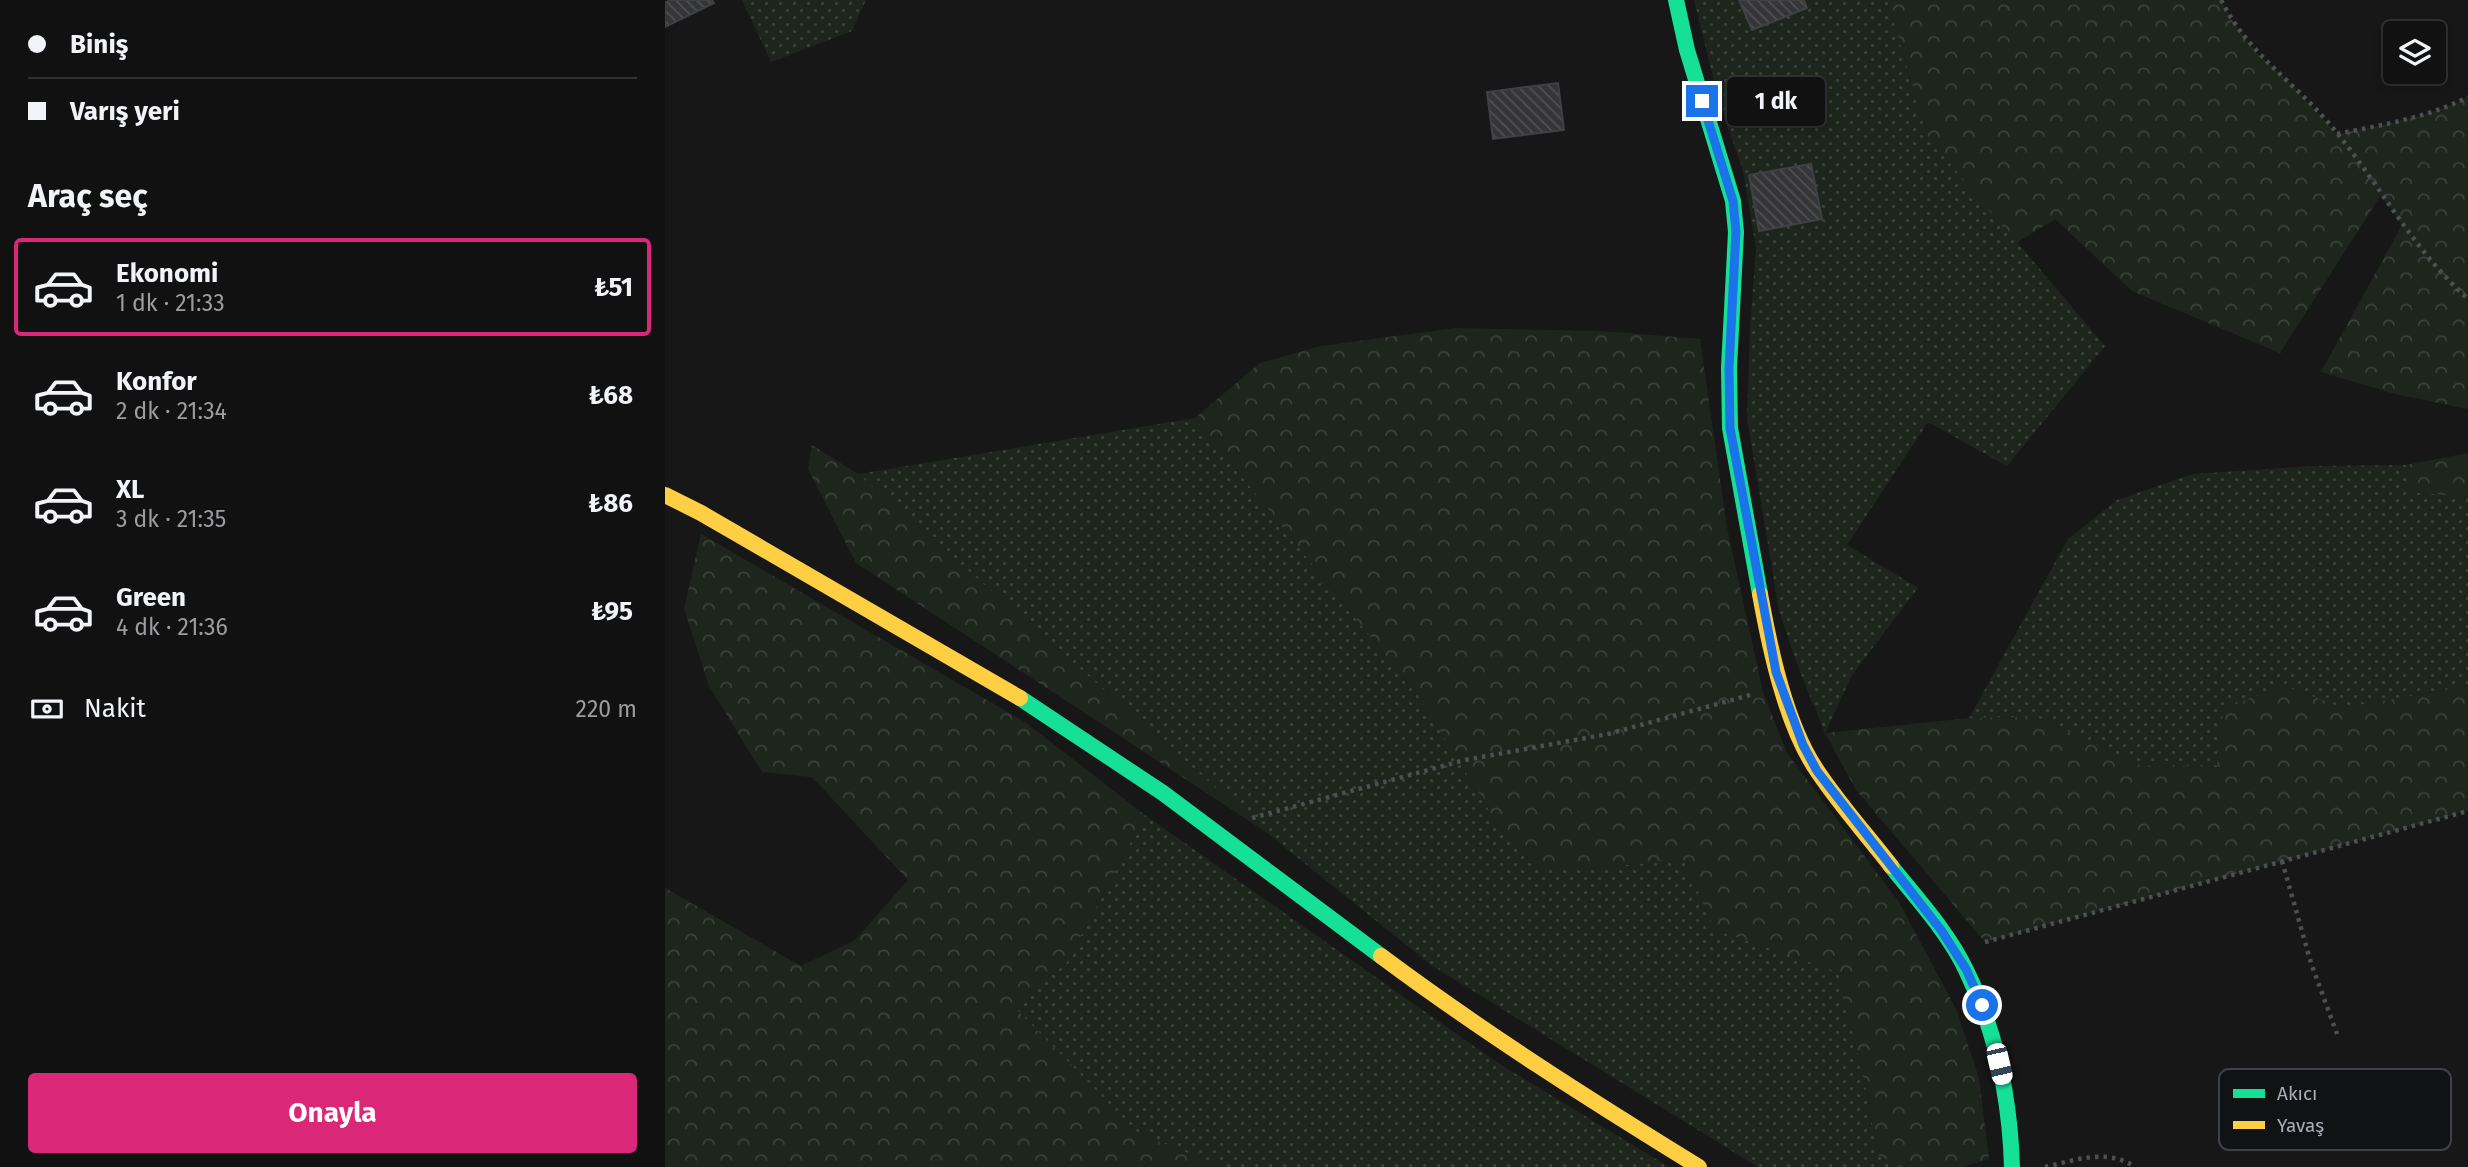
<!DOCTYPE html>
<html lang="tr">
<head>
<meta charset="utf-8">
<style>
	body { margin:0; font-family:"Fira Sans",sans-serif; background:#1e1f20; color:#f1f3f6; height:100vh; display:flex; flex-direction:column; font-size:26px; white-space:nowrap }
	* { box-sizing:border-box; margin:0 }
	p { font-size:23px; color:#9c9d9f }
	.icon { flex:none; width:38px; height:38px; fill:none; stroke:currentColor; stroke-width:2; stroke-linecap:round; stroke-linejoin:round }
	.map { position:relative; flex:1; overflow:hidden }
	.details { display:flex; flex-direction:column; background:#111112; width:665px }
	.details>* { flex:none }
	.hud { display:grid; align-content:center; height:154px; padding:0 28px; background:#111112 }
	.controls { position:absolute; left:1718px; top:21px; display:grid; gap:14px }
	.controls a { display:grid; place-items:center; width:63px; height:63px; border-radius:7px; background:#111112; box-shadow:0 4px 10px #0003,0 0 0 2px #303132; font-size:35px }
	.end { position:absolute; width:32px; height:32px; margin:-16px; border:9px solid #1a73e8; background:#fff; box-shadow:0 0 0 4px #fff }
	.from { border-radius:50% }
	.bubble { position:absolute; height:49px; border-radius:7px; background:#111112; box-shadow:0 4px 10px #0003,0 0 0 2px #303132; font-size:23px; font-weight:700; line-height:49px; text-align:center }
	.car { position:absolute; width:21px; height:42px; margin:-21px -10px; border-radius:9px; box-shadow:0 0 5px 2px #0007; background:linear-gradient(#fff 24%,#345 0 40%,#fff 0 76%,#345 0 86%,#fff 0) }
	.hud b { display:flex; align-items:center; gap:24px; height:66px; font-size:26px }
	.hud b+b { border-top:2px solid #303132 }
	.hud i { width:18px; height:18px; background:#f1f3f6 }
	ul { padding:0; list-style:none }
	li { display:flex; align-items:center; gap:21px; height:98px; margin:0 14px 10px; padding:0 14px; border:4px solid transparent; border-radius:7px }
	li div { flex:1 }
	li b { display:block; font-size:26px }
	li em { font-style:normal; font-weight:700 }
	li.selected { border-color:#db2777 }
	li>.icon { width:63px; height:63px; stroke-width:1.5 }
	h2 { padding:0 28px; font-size:32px; line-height:84px }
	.pay { display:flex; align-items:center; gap:18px; height:77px; padding:0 28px; font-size:26px }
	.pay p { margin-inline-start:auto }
	.button { display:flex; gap:14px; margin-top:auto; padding:14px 28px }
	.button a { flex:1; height:80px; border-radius:7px; background:#db2777; color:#fff; font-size:28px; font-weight:700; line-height:80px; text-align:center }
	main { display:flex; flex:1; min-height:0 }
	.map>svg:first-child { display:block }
	.grass { fill:url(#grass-dots) }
	.forest { fill:url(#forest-crowns) }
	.building { fill:url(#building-back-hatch); stroke:#404144; stroke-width:2 }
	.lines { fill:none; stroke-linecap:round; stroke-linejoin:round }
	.path { stroke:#4d4f52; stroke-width:4.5; stroke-dasharray:3.5 5; stroke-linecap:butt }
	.fast { stroke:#16e098; stroke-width:16 }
	.slow { stroke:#ffcf43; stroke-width:16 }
	.route { stroke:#1a73e8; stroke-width:9 }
	.key { fill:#111214; stroke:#3e4146; stroke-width:2 }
	.key-label { font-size:19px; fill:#a8afb9 }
</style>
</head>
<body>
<main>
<section class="details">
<div class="hud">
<b><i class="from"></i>Biniş</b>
<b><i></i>Varış yeri</b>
</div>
<h2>Araç seç</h2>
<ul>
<li class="selected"><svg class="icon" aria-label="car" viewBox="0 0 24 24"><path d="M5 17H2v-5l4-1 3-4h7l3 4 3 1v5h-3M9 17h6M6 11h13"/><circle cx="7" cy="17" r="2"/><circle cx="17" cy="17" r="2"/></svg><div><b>Ekonomi</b><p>1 dk · 21:33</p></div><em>₺51</em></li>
<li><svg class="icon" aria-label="car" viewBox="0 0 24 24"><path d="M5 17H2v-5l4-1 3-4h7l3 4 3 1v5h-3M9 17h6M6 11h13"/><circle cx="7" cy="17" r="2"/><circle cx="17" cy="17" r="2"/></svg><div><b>Konfor</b><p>2 dk · 21:34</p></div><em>₺68</em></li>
<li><svg class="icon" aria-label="car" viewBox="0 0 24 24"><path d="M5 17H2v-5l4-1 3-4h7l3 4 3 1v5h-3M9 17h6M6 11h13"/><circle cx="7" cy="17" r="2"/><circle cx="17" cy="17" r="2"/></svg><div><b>XL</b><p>3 dk · 21:35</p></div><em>₺86</em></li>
<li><svg class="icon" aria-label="car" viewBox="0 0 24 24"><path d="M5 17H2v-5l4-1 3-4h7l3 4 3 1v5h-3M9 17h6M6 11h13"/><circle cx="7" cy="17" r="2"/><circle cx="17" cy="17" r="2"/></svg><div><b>Green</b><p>4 dk · 21:36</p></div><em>₺95</em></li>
</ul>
<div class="pay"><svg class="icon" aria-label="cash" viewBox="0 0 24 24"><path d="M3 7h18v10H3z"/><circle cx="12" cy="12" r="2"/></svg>Nakit<p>220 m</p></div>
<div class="button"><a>Onayla</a></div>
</section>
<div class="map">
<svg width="1803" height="1167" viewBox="0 0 1803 1167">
	<defs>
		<pattern id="grass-dots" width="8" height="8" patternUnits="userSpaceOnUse" patternTransform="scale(1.75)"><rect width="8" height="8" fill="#1d251d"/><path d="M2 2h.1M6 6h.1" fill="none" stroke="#3b423c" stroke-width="1.8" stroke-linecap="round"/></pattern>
		<pattern id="forest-crowns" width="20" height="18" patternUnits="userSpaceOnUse" patternTransform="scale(1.75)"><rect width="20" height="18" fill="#1d251d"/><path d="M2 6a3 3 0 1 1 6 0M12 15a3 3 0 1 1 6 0" fill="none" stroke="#3b423c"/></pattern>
		<pattern id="building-back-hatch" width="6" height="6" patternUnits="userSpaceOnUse" patternTransform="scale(1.75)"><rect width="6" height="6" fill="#353537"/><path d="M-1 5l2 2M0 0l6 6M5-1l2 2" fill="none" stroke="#4f5052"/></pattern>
	</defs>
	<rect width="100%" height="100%" fill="#171718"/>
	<!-- grass -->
	<path class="grass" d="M77,0H201L187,31L106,62Z
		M1029,0H1222L1263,137L1440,346L1342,466L1263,422L1182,545L1253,588L1187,675L1160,733L1133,667L1114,611L1082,418L1085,329L1091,248L1078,171L1054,102Z
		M530,418L754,697L839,834L873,868H925L1019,860L1051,930L1173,972L1200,1084L1213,1154L1239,1167H1093L766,965L601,832L193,474Z
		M1741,465L1746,492L1803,497V686L1678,708L1617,685L1552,767L1475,765L1372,717L1304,718L1403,539L1452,500L1528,474L1651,466Z
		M480,815L830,1061L1004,1167H557L473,1133L347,1005L402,962Z"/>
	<!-- forest -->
	<path class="forest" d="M1222,0H1556L1567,20L1590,51L1623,81L1672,134C1716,125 1763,118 1803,97V409L1730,394L1656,372L1737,225L1716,195L1615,353L1467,291L1390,219L1351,243L1263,137Z
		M790,328L937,331L1035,339L1062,528L1098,692L1122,753L1234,902L1291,1009L1314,1078L1324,1159L1297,1167H1239L1213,1155L1200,1084L1173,972L1050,930L1019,860L925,868H873L839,834L754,697L530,418L595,363L656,346Z
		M147,445L193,474L601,832L191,563L143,469Z
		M1803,453V497L1746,492L1741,465Z
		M36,534L360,722L480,815L402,962L347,1005L473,1133L557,1167H0V888L136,966L190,940L243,880L147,777L97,772L44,686L19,609Z
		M1618,685L1678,708L1803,686V811L1320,942L1191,790L1160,733L1304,718L1372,717L1475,765L1552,767L1558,709Z"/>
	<!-- building -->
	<path class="building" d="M5,0H47L49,3L0,27V3Z
		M1074,0H1139L1142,8L1087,30Z
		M893,83L899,130L828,139L822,92Z
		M1146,164L1157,219L1094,231L1084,175Z"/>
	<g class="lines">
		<!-- path -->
		<path class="path" d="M1556,0C1583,53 1623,77 1661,120C1712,178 1744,246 1803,299
			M1672,134C1716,125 1762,118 1803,97
			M587,818L800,760L943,734L1085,695
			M1617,861L1646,963L1672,1034
			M1320,942L1803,811
			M1380,1167C1411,1160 1442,1148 1470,1167"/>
		<!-- fast -->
		<path class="fast" d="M1011,0L1022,50L1068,201L1071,232L1064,368L1065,428L1095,594
			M355,698L498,793L716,956
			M1226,866C1252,899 1283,932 1301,970C1331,1031 1345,1100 1347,1167"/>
		<!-- slow -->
		<path class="slow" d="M0,495L36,513L355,698
			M1095,594C1105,649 1121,726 1153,772C1175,805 1202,835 1226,866
			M716,956C818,1032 925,1100 1034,1167"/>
	</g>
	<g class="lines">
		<!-- route -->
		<path class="route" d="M1037,101L1068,201L1071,232L1064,368L1065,428L1111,672L1138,745L1152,771L1276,930L1301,969L1317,1005"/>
	</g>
	<!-- legend -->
	<rect x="1554" y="1069" width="232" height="81" rx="10" class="key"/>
	<rect x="1568" y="1089" width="32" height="9" fill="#16e098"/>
	<rect x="1568" y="1121" width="32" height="8" fill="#ffcf43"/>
	<g class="key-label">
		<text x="1612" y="1100">Akıcı</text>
		<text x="1612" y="1132">Yavaş</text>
	</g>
</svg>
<div class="controls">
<a><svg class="icon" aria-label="layers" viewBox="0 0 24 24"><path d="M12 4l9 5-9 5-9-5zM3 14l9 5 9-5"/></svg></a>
</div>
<i class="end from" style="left:1317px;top:1005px"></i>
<i class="end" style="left:1037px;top:101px"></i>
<div class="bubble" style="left:1062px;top:77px;width:98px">1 dk</div>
<i class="car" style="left:1334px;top:1064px;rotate:167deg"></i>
</div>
</main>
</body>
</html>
